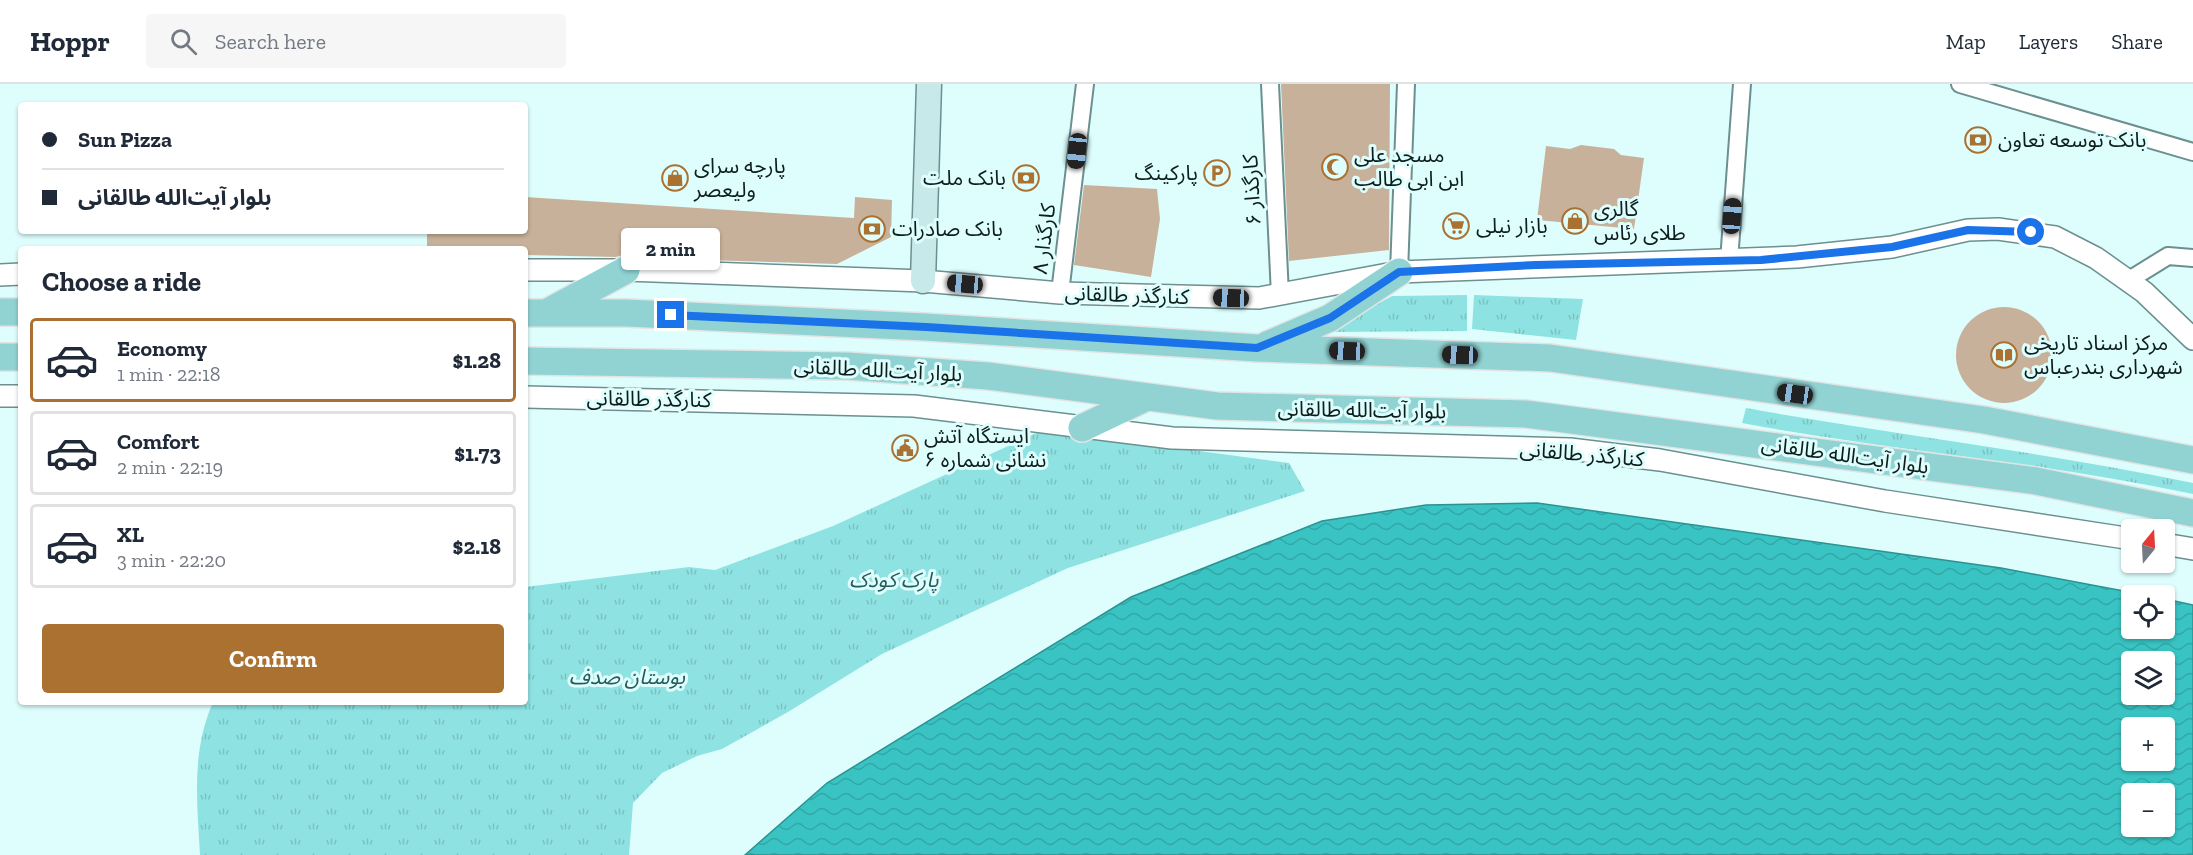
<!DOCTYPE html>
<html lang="en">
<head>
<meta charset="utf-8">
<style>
	body { margin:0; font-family:"Zilla Slab","Noto Sans Arabic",serif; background:#f6f6f7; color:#1f2937; height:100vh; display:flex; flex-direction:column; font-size:22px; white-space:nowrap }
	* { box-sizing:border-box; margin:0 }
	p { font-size:20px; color:#747a83 }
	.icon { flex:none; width:33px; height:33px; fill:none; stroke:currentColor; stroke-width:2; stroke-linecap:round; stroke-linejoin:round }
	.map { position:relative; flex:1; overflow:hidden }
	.drawer { position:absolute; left:18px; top:162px; width:510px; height:459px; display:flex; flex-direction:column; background:#fff; border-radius:6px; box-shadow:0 2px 4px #0004 }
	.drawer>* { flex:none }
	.guide { position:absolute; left:18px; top:18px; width:510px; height:132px; border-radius:6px; box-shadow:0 2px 4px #0004; display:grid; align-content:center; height:132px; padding:0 24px; background:#fff }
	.needle { width:39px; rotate:18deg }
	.fabs { position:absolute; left:2121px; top:435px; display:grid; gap:12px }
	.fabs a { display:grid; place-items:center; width:54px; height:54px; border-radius:6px; background:#fff; box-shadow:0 2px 4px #0004; font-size:30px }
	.end { position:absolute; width:27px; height:27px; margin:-14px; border:8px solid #1a73e8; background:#fff; box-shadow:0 0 0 3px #fff }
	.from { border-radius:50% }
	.bubble { position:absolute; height:42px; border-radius:6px; background:#fff; box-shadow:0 2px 4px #0004; font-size:20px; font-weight:700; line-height:42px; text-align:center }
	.car { position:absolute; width:18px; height:36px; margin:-18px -9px; border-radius:8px; box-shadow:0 0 4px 2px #0007; background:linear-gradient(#222 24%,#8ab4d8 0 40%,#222 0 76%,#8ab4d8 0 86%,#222 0) }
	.guide b { display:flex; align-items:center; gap:21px; height:57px; font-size:22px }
	.guide b+b { border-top:2px solid #e0e1e3 }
	.guide i { width:15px; height:15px; background:#1f2937 }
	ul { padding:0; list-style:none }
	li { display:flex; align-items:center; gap:18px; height:84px; margin:0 12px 9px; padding:0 12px; border:3px solid #e0e1e3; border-radius:6px }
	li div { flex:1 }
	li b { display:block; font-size:22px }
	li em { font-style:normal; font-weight:700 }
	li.on { border-color:#aa7130 }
	li>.icon { width:54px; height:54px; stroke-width:1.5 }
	h2 { padding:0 24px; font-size:27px; line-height:72px }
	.cta { display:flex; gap:12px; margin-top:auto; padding:12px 24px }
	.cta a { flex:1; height:69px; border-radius:6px; background:#aa7130; color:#fff; font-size:24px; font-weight:700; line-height:69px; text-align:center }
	header { display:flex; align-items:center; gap:36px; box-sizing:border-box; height:84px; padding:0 30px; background:#fff; border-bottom:2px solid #e0e1e3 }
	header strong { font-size:28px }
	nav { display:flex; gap:33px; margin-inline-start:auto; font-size:21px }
	.search { width:420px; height:54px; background:#f6f6f7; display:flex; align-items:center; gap:15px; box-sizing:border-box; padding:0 21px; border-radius:6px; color:#747a83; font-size:22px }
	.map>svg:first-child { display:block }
	.grass { fill:url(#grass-tufts) }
	.water { fill:url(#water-waves); stroke:#2c9291; stroke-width:1.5; fill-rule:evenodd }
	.building { fill:#c8b19a }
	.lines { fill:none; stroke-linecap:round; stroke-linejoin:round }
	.minor-casing { stroke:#6b908f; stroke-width:20 }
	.tertiary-casing { stroke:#6b908f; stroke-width:24 }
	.secondary-casing { stroke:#6b908f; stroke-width:27 }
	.primary-casing { stroke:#e2e4e4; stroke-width:30 }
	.minor { stroke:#fff; stroke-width:16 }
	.tertiary { stroke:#fff; stroke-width:21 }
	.secondary { stroke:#c8e9e9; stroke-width:24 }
	.primary { stroke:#91d3d3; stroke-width:27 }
	.route { stroke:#1a73e8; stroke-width:8 }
	.labels { text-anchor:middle; stroke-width:6; stroke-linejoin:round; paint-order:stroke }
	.poi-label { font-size:21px; fill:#0e1d1c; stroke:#defefd; text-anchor:start }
	.street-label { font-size:21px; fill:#0e1d1c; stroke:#defefd }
	.park-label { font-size:21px; font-style:italic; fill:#255c5c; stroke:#defefd }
</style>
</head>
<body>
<header>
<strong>Hoppr</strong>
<div class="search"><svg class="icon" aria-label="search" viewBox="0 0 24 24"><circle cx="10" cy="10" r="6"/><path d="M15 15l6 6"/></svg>Search here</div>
<nav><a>Map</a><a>Layers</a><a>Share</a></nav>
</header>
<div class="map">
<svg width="2193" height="771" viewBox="0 0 2193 771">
	<defs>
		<pattern id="grass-tufts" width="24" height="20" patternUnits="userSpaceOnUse" patternTransform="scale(1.5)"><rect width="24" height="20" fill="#8ee3e2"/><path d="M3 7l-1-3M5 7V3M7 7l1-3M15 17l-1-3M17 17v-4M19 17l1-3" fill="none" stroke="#79c2c1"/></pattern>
		<pattern id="water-waves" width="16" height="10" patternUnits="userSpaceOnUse" patternTransform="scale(1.5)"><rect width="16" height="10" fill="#39c4c3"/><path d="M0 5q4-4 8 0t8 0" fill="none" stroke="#31a8a7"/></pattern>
	</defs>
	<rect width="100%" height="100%" fill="#defefd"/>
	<!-- grass -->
	<path class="grass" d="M1467,211V247L1327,248L1392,212Z
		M1474,211L1583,215L1576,256L1472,245Z
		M1746,324C1895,351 2045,368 2193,399V410C2044,378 1892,367 1742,339Z
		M1043,346L1289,379L1305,407L1068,484L970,529L882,570L788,628L722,665L697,672L662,689L633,719L629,771H200C197,717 191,669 213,618H525V503L689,483L715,486L833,442Z"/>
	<!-- water -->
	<path class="water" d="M1537,419L2001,484L2145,511L2132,512V544H2164L2165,515L2193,521V771H745L827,699L1131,513L1322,437L1426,421ZM2132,578H2164V610H2132ZM2132,644H2164V676H2132ZM2132,710H2164V742H2132Z"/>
	<!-- building -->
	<path class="building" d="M1281,0H1390L1389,166L1289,177Z
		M1581,61L1614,65L1621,71L1644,74L1634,145L1537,136L1546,62L1570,65Z
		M1084,101L1157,105L1160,135L1151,193L1074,181Z
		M525,113L854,134L855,113L892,116L891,153L837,180L635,174L626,170L616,173L525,171V165H427V147H525Z
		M1956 271a48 48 0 1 1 96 0a48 48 0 1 1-96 0Z"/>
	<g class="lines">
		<!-- minor casing -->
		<g class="minor-casing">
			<path id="minor" d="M1270,0L1280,211
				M1960,0L2193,68
				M1729,177L1742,0
				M1399,188L1406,0
				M2134,193L2168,172L2193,174
				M1060,209L1085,0"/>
		</g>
		<!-- tertiary casing -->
		<g class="tertiary-casing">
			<path id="tertiary" d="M525,186H626L923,197L1060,209L1259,214L1399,188L1797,173L1892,163L1968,146L1998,145L2055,153L2096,174L2144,208L2193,255
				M0,191L21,190
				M0,312H21
				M525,313L914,322L1172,354L1570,365L1660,376L1885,417L2132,455
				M2164,460L2193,465"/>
		</g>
		<!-- secondary casing -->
		<g class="secondary-casing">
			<path id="secondary" d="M923,197L929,0"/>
		</g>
		<!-- primary casing -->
		<g class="primary-casing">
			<path id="primary" d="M0,228H21
				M548,228L626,186
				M525,229H626L925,243L1257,264L1550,274L1984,336L2193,376
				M1267,261L1330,234L1399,188
				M0,273H21
				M525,277L847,282L988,292L1217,322L1526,330L2036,397L2193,429
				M1082,344L1147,313"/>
		</g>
		<!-- minor -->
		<use href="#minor" class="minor"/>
		<!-- tertiary -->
		<use href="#tertiary" class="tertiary"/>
		<!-- secondary -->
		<use href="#secondary" class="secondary"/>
		<!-- primary -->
		<use href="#primary" class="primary"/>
	</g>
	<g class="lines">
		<!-- route -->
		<path class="route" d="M671,231L926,243L1257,264L1330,234L1399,188L1536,181L1761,176L1892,163L1968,146L2031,148"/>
	</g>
	<!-- icons -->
	<defs>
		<g id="bank-ring" transform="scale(1.35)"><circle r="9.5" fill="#defefd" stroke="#aa7130" stroke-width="1.5"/><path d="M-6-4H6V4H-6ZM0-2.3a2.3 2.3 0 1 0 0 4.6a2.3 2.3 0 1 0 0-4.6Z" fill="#aa7130"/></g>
		<g id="mosque-ring" transform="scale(1.35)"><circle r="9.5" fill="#defefd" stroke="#aa7130" stroke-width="1.5"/><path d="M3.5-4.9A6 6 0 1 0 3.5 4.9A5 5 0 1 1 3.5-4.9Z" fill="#aa7130"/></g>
		<g id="parking-ring" transform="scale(1.35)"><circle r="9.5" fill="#defefd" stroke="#aa7130" stroke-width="1.5"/><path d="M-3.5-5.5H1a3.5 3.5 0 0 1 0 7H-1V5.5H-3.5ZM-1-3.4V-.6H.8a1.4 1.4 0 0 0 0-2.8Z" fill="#aa7130"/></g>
		<g id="shop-ring" transform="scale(1.35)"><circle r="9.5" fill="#defefd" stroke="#aa7130" stroke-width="1.5"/><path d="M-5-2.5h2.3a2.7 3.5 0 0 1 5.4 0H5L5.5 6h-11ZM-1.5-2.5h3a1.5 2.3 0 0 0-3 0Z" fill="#aa7130"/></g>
		<g id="supermarket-ring" transform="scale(1.35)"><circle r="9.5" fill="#defefd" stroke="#aa7130" stroke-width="1.5"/><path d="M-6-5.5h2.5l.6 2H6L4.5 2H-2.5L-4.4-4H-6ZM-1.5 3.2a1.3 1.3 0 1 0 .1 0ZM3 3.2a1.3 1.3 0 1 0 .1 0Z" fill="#aa7130"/></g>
		<g id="library-ring" transform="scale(1.35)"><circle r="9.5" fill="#defefd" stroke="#aa7130" stroke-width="1.5"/><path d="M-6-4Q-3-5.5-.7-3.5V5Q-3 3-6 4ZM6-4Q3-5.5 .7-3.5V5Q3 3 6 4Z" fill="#aa7130"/></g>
		<g id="civic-ring" transform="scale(1.35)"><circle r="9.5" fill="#defefd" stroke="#aa7130" stroke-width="1.5"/><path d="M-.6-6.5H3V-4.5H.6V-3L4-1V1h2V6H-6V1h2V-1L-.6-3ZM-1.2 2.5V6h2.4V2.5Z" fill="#aa7130"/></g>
	</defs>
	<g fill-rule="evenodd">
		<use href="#bank-ring" x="1978" y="56"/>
		<use href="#mosque-ring" x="1335" y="83"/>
		<use href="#parking-ring" x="1217" y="89"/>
		<use href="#shop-ring" x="675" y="94"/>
		<use href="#bank-ring" x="1026" y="94"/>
		<use href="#shop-ring" x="1575" y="137"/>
		<use href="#supermarket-ring" x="1456" y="142"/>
		<use href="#bank-ring" x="872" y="145"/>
		<use href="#library-ring" x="2004" y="271"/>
		<use href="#civic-ring" x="905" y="364"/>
	</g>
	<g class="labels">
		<!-- poi labels -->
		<g class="poi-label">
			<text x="1998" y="63">بانک توسعه تعاون</text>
			<text x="1354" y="78">مسجد علی<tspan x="1354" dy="24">ابن ابی طالب</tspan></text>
			<text x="694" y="89">پارچه سرای<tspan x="694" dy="24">ولیعصر</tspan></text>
			<text x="1198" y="96" text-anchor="end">پارکینگ</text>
			<text x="1006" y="101" text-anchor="end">بانک ملت</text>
			<text x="1594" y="132">گالری<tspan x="1594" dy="24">طلای رئاس</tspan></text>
			<text x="1476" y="149">بازار نیلی</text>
			<text x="892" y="152">بانک صادرات</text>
			<text x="2024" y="266">مرکز اسناد تاریخی<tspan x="2024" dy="24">شهرداری بندرعباس</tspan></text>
			<text x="924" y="359">ایستگاه آتش<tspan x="924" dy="24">نشانی شماره ۶</tspan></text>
		</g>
		<!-- street labels -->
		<g class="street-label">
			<text transform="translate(1252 106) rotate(-93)" y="7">کارگذار ۶</text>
			<text transform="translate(1044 155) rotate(-83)" y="7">کارگذار ۸</text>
			<text transform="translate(1127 211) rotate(2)" y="7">کنارگذر طالقانی</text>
			<text transform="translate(878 286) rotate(3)" y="7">بلوار آیت‌الله طالقانی</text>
			<text transform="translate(649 315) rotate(1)" y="7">کنارگذر طالقانی</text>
			<text transform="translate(1362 326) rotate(1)" y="7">بلوار آیت‌الله طالقانی</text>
			<text transform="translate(1582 370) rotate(5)" y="7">کنارگذر طالقانی</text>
			<text transform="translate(1845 371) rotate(8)" y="7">بلوار آیت‌الله طالقانی</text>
		</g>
		<!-- park labels -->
		<g class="park-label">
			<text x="894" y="503">پارک کودک</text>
			<text x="627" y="600">بوستان صدف</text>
		</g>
	</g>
</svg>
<div class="fabs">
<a><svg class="needle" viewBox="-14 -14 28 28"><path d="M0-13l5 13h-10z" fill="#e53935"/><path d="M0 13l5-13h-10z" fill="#747a83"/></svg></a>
<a><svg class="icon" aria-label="locate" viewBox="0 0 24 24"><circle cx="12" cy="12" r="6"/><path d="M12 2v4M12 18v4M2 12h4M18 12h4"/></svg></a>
<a><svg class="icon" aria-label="layers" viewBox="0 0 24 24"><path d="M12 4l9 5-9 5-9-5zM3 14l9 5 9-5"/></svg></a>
<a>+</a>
<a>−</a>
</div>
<i class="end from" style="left:2031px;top:148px"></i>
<i class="end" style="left:671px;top:231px"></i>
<div class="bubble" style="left:621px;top:144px;width:99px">2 min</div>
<i class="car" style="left:1077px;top:67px;rotate:186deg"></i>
<i class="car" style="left:1732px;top:132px;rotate:4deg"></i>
<i class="car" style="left:965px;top:200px;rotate:275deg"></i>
<i class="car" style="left:1231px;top:214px;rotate:272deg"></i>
<i class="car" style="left:1347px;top:267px;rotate:272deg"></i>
<i class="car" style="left:1460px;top:271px;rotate:272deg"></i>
<i class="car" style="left:1795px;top:310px;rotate:278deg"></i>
<div class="guide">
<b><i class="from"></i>Sun Pizza</b>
<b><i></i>بلوار آیت‌الله طالقانی</b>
</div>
<section class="drawer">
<h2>Choose a ride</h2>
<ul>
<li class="on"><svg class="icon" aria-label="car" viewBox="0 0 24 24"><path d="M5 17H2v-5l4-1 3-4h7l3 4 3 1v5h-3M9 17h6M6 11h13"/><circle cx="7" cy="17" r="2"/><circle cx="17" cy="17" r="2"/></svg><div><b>Economy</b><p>1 min · 22:18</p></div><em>$1.28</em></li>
<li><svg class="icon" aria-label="car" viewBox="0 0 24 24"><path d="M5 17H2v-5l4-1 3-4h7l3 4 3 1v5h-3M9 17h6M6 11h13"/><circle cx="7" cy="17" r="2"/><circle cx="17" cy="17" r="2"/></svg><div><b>Comfort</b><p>2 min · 22:19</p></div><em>$1.73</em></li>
<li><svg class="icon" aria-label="car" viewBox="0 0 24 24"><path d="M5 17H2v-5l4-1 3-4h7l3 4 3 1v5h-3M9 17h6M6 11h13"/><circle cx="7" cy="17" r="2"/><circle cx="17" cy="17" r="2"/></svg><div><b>XL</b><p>3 min · 22:20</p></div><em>$2.18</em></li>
</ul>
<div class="cta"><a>Confirm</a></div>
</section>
</div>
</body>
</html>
